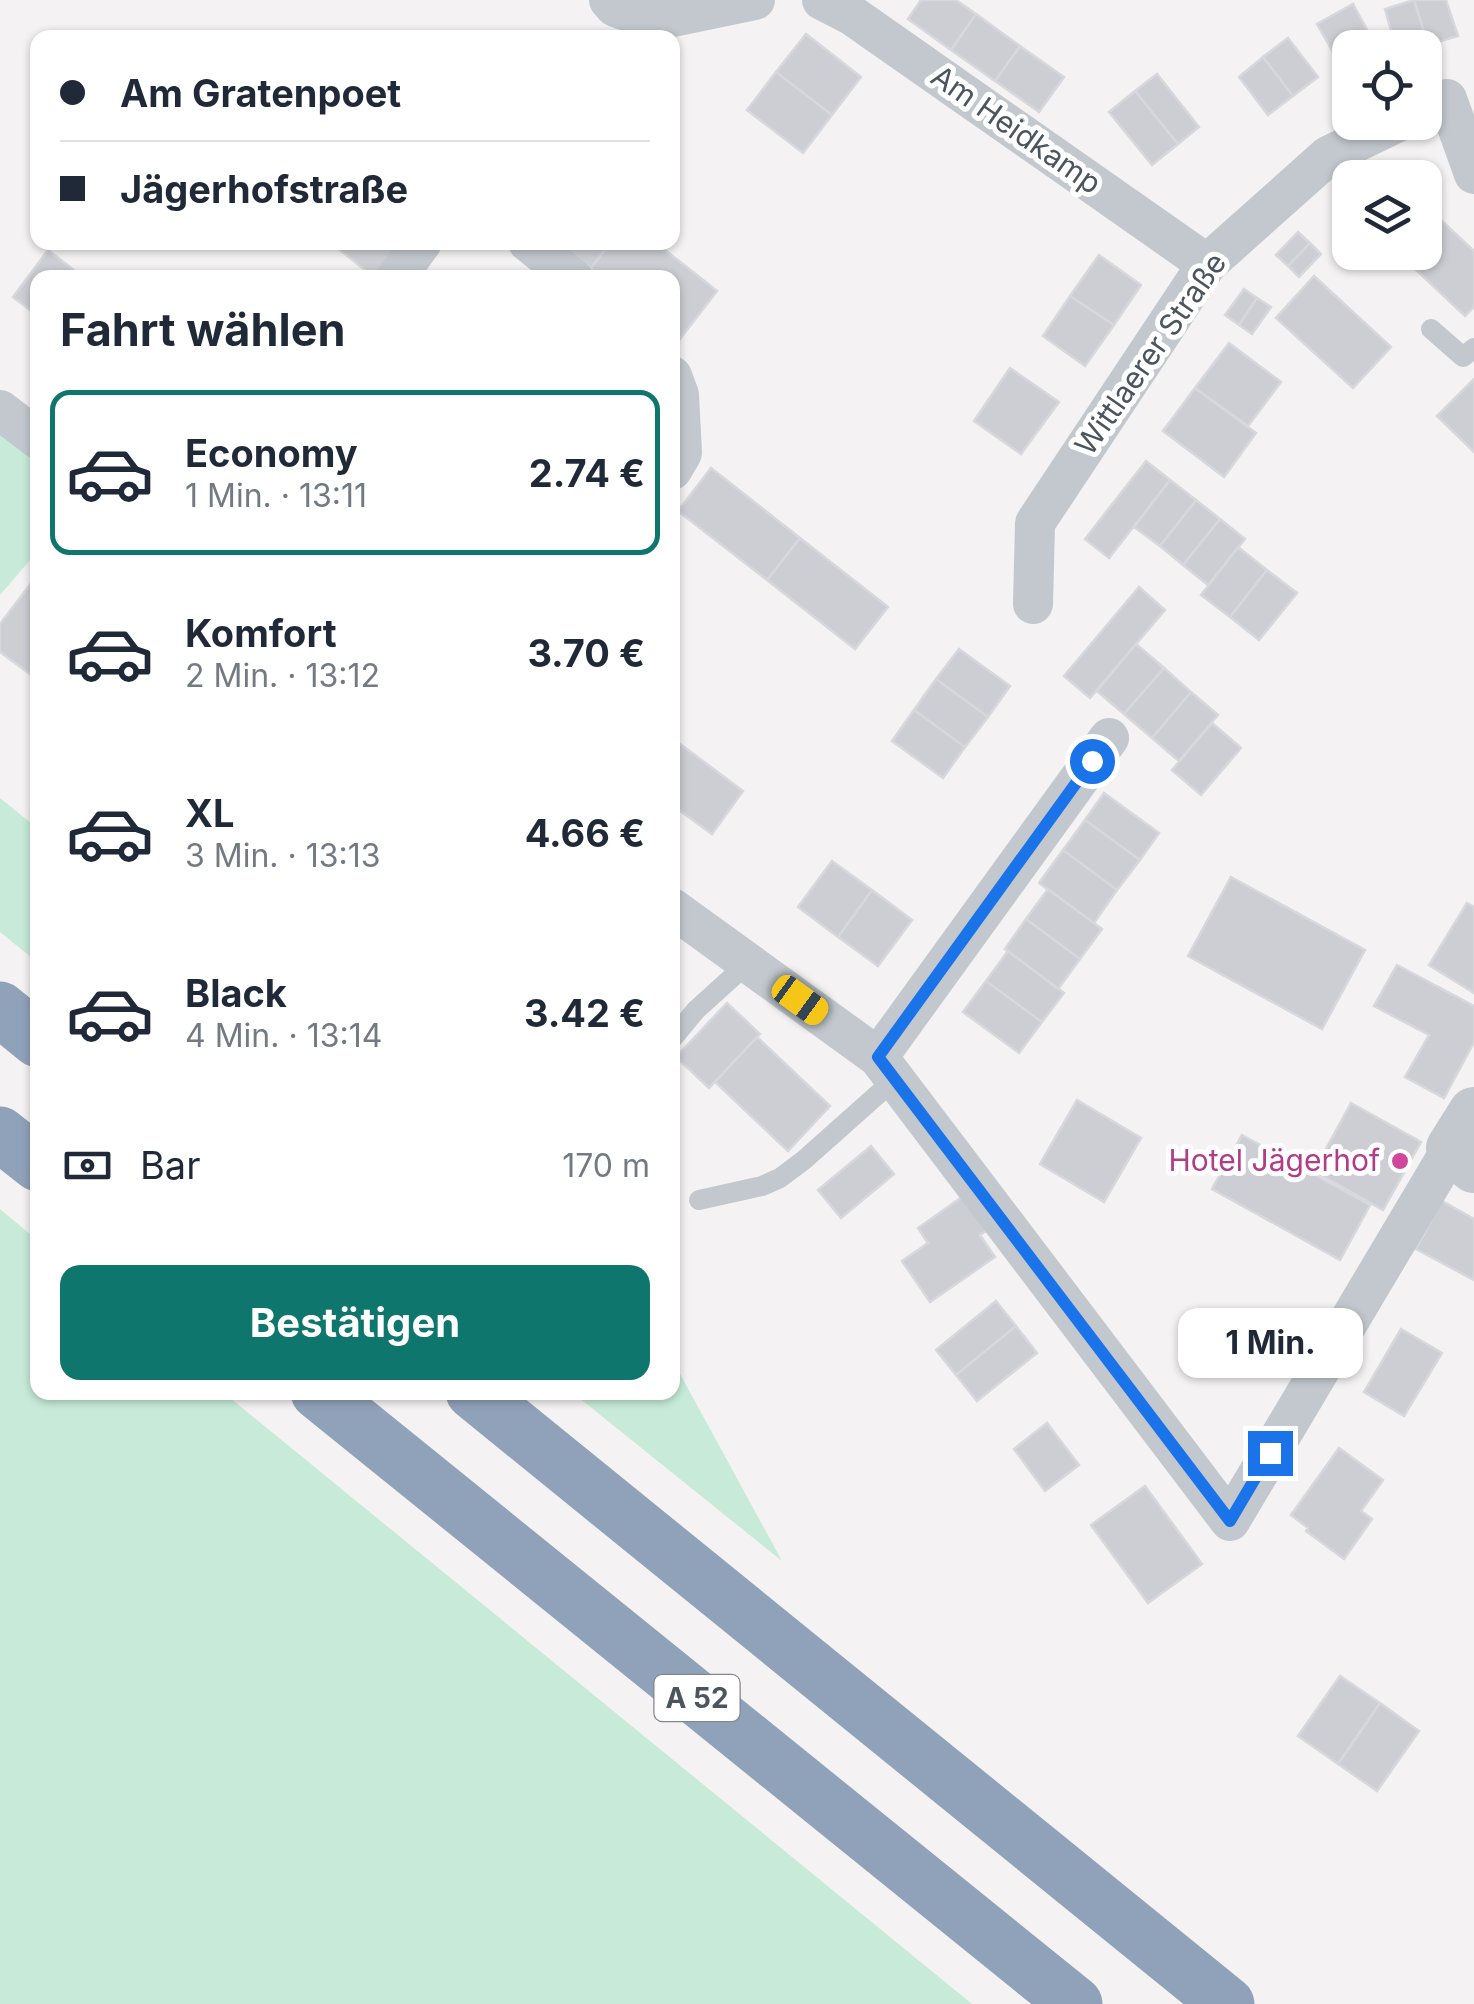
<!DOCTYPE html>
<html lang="de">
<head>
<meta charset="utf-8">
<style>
	body { margin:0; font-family:Inter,sans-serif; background:#f6f6f7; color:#1f2937; height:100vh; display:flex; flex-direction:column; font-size:38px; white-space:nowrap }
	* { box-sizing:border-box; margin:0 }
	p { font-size:32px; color:#747a83 }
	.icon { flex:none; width:55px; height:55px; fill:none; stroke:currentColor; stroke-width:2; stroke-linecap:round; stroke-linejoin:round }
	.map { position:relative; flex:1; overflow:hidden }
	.sheet { position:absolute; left:30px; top:270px; width:650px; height:1130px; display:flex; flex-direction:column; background:#fff; border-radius:20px; box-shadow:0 2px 8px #0004 }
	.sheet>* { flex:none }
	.top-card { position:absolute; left:30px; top:30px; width:650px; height:220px; border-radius:20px; box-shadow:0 2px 8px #0004; display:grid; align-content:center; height:220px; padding:0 30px; background:#fff }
	.fabs { position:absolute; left:1332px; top:30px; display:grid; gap:20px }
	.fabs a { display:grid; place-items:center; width:110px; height:110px; border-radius:20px; background:#fff; box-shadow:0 2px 8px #0004; font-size:50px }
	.end { position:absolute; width:45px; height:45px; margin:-22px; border:12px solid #1a73e8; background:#fff; box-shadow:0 0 0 5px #fff }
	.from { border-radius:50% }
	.bubble { position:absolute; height:70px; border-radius:20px; background:#fff; box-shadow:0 2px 8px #0004; font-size:32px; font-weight:700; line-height:70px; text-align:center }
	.car { position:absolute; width:30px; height:60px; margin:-30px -15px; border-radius:12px; box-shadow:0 0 8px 2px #0007; background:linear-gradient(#f5c518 24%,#345 0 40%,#f5c518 0 76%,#345 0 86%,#f5c518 0) }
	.top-card b { display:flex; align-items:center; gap:35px; height:95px; font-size:38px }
	.top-card b+b { border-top:2px solid #e0e1e3 }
	.top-card i { width:25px; height:25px; background:#1f2937 }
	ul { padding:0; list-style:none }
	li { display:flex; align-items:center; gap:30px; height:165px; margin:0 20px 15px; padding:0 10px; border:5px solid transparent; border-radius:20px }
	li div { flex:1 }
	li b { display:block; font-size:38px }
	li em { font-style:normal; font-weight:700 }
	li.selected { border-color:#0f766e }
	li>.icon { width:90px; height:90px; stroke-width:1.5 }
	h2 { padding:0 30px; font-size:45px; line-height:120px }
	.pay { display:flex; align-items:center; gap:25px; height:110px; padding:0 30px; font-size:38px }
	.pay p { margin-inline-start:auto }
	.primary-button { display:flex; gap:20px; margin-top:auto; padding:20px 30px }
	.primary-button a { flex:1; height:115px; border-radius:20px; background:#0f766e; color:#fff; font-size:40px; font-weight:700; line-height:115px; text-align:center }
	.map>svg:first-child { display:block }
	.green { fill:#c7ebd8 }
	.building { fill:#cdced4; stroke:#d7d8dc; stroke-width:2.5 }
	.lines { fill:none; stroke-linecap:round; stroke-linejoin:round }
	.service { stroke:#c2c8ce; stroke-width:20 }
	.minor { stroke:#c2c8ce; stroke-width:40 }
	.tertiary { stroke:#c2c8ce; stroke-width:52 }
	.motorway { stroke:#90a1ba; stroke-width:55 }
	.route { stroke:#1a73e8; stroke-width:12 }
	.hotel-dot { fill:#d1479c; stroke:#fff; stroke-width:4 }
	.labels { text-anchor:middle; stroke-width:10; stroke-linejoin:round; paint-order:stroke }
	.shield { fill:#fff; stroke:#82878e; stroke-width:2.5 }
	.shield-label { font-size:28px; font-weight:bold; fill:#4c545d }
	.street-label { font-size:30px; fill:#4c545d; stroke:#fff }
	.hotel-label { font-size:30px; fill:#b23c85; stroke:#fff; text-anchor:end }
</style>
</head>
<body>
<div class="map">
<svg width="1474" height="2004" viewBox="0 0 1474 2004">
	<rect width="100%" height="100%" fill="#f4f2f2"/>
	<!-- green -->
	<path class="green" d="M0,410L38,439L37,552L0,595Z
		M0,798L37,828V962L0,932Z
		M0,1209L37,1240L38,1392L224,1393L972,2004H0Z
		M673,1361L782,1561L573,1393L672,1392Z"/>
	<!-- building -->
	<path class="building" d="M921,0H956L976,14L951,50L908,19Z
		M1414,0H1446L1458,36L1428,45Z
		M1414,0L1428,45L1396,48L1385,9Z
		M1353,4L1377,48H1350V76L1347,77L1317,24Z
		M976,14L1020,46L995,81L951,50Z
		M806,34L861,77L832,115L776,72Z
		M1288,38L1318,77L1293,96L1263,57Z
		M1020,46L1064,77L1039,112L995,81Z
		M1263,57L1293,96L1268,115L1239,77Z
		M776,72L832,115L803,153L747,110Z
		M1157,74L1199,127L1178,144L1135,91Z
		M1135,91L1178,144L1152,165L1109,112Z
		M1429,209L1474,251V307L1465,316L1397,252H1425V213Z
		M1298,232L1310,243L1288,266L1276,255Z
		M330,242H402L375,278Z
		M558,242H611L591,268Z
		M611,242H655L717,291L680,339L672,333V278H603L591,268Z
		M1310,243L1321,254L1299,277L1288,266Z
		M48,250L84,278H38V316L13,297Z
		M1099,255L1141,285L1114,325L1070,296Z
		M1314,276L1391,347L1353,388L1276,318Z
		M1244,289L1257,298L1239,325L1225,315Z
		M1070,296L1114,325L1085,366L1043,336Z
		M1257,298L1271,307L1252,334L1239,325Z
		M1229,343L1281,382L1248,426L1195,388Z
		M1010,368L1059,402L1021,454L974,421Z
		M1474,379V452L1437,416Z
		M1195,388L1256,433L1224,477L1163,431Z
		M1146,461L1170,480L1109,558L1085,539Z
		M711,468L800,538L767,580L678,511Z
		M1170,480L1196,500L1160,546L1134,527Z
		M1196,500L1220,519L1183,565L1160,546Z
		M1220,519L1245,539L1208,585L1183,565Z
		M800,538L888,607L855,649L767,580Z
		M1238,547L1267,570L1230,617L1201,595Z
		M1267,570L1297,593L1259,640L1230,617Z
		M38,574V680L0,652V624Z
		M1139,587L1165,610L1090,698L1064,676Z
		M1136,644L1164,668L1124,714L1097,691Z
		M959,649L1010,686L988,717L936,679Z
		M1164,668L1191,692L1152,738L1124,714Z
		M936,679L988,717L965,747L914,710Z
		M1191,692L1218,715L1179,761L1152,738Z
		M914,710L965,747L943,778L892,741Z
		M1212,723L1241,748L1201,795L1172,770Z
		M672,738L743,791L712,834L672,805Z
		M1104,793L1159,833L1140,860L1085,820Z
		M1085,820L1140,860L1117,890L1063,850Z
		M1063,850L1117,890L1094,923L1039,883Z
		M832,861L872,890L838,937L798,907Z
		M1231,877L1365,950L1322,1029L1188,956Z
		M1048,889L1102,929L1080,959L1026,919Z
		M872,890L912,920L878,966L838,937Z
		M1467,903L1474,907V993L1429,965Z
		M1026,919L1080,959L1058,989L1005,949Z
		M1008,951L1064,993L1042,1022L986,981Z
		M1397,965L1474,1006V1042L1444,1098L1405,1077L1429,1035L1374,1006Z
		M986,981L1042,1022L1019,1053L963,1012Z
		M727,1003L760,1034L709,1088L676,1057Z
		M757,1037L830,1106L788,1151L715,1082Z
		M1077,1100L1141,1138L1104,1202L1040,1164Z
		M1351,1103L1421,1142L1383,1210L1314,1171Z
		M1242,1135L1370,1205L1340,1260L1212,1189Z
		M871,1146L894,1174L841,1218L818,1190Z
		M962,1197L986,1231L980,1235L995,1257L930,1302L902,1261L928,1243L918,1228Z
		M1442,1201L1474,1219V1280L1416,1249Z
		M996,1301L1016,1326L956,1375L936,1350Z
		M1016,1326L1037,1353L977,1401L956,1375Z
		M1401,1329L1442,1353L1404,1416L1364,1392Z
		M1047,1423L1079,1465L1045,1491L1014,1449Z
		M1339,1448L1383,1480L1361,1511L1372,1519L1344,1559L1306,1531L1308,1528L1291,1515Z
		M1145,1486L1202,1564L1148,1603L1091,1525Z
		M1340,1676L1380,1703L1338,1764L1298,1736Z
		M1380,1703L1419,1731L1377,1791L1338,1764Z"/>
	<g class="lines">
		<!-- service -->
		<path class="service" d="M1431,329L1463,357L1474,348
			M672,1039L696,1010L748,963
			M699,1200L762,1186L780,1178L804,1160L895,1079"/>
		<!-- minor -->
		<path class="minor" d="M609,0L615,7L654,21L755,0
			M822,0L853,16L1207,264
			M1447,99L1474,174
			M528,242L573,278
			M396,278L422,242
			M672,376L679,395L682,453L672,470
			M0,410L38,439
			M1033,604L1035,523L1207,264L1328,156L1398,122
			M672,908L878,1057L1230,1521L1452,1148
			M878,1057L1109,738"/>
		<!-- tertiary -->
		<path class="tertiary" d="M1474,1113L1452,1148L1474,1167"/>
		<!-- motorway -->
		<path class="motorway" d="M0,1009L38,1040
			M0,1134L38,1164
			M318,1392L1075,2004
			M473,1392L1227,2004"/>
	</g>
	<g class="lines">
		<!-- route -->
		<path class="route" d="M1092,761L878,1057L1230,1521L1270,1453"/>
	</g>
	<!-- markers -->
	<circle class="hotel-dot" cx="1400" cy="1161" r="10"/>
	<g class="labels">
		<!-- shield labels -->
		<rect class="shield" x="654.5" y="1675" width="85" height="46" rx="8"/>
		<g class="shield-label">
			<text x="697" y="1708">A 52</text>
		</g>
		<!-- street labels -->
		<g class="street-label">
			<text transform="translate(1016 130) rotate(35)" y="10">Am Heidkamp</text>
			<text transform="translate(1151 354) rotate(-55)" y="10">Wittlaerer Straße</text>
		</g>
		<!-- hotel labels -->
		<g class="hotel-label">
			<text x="1380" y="1171">Hotel Jägerhof</text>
		</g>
	</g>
</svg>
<div class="fabs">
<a><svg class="icon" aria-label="locate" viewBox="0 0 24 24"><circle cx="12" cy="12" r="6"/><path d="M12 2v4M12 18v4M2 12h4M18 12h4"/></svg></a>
<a><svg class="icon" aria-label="layers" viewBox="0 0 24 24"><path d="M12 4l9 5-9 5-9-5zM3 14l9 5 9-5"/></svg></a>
</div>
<i class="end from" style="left:1092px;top:761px"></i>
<i class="end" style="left:1270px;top:1453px"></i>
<div class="bubble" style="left:1178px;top:1308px;width:185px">1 Min.</div>
<i class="car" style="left:800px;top:1000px;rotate:126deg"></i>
<div class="top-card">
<b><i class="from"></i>Am Gratenpoet</b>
<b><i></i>Jägerhofstraße</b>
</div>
<section class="sheet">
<h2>Fahrt wählen</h2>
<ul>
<li class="selected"><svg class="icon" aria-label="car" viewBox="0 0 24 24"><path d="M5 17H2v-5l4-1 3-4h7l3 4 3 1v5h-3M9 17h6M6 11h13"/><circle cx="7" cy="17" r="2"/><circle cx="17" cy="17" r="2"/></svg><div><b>Economy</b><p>1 Min. · 13:11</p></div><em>2.74 €</em></li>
<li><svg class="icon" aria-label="car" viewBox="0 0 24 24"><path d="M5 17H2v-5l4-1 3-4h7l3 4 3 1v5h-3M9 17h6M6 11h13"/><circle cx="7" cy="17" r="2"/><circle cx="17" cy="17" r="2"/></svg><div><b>Komfort</b><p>2 Min. · 13:12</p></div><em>3.70 €</em></li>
<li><svg class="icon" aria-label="car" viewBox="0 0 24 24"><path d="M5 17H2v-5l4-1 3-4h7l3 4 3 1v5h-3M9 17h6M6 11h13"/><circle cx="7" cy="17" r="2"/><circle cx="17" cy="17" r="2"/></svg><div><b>XL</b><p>3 Min. · 13:13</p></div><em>4.66 €</em></li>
<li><svg class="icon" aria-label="car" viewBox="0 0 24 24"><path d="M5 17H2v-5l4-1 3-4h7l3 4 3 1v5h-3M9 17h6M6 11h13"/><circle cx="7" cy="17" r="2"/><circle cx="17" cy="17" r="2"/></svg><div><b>Black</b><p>4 Min. · 13:14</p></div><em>3.42 €</em></li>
</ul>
<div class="pay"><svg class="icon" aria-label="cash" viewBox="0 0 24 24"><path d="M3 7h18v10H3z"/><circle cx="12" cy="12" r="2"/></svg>Bar<p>170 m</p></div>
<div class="primary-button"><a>Bestätigen</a></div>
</section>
</div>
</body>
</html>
